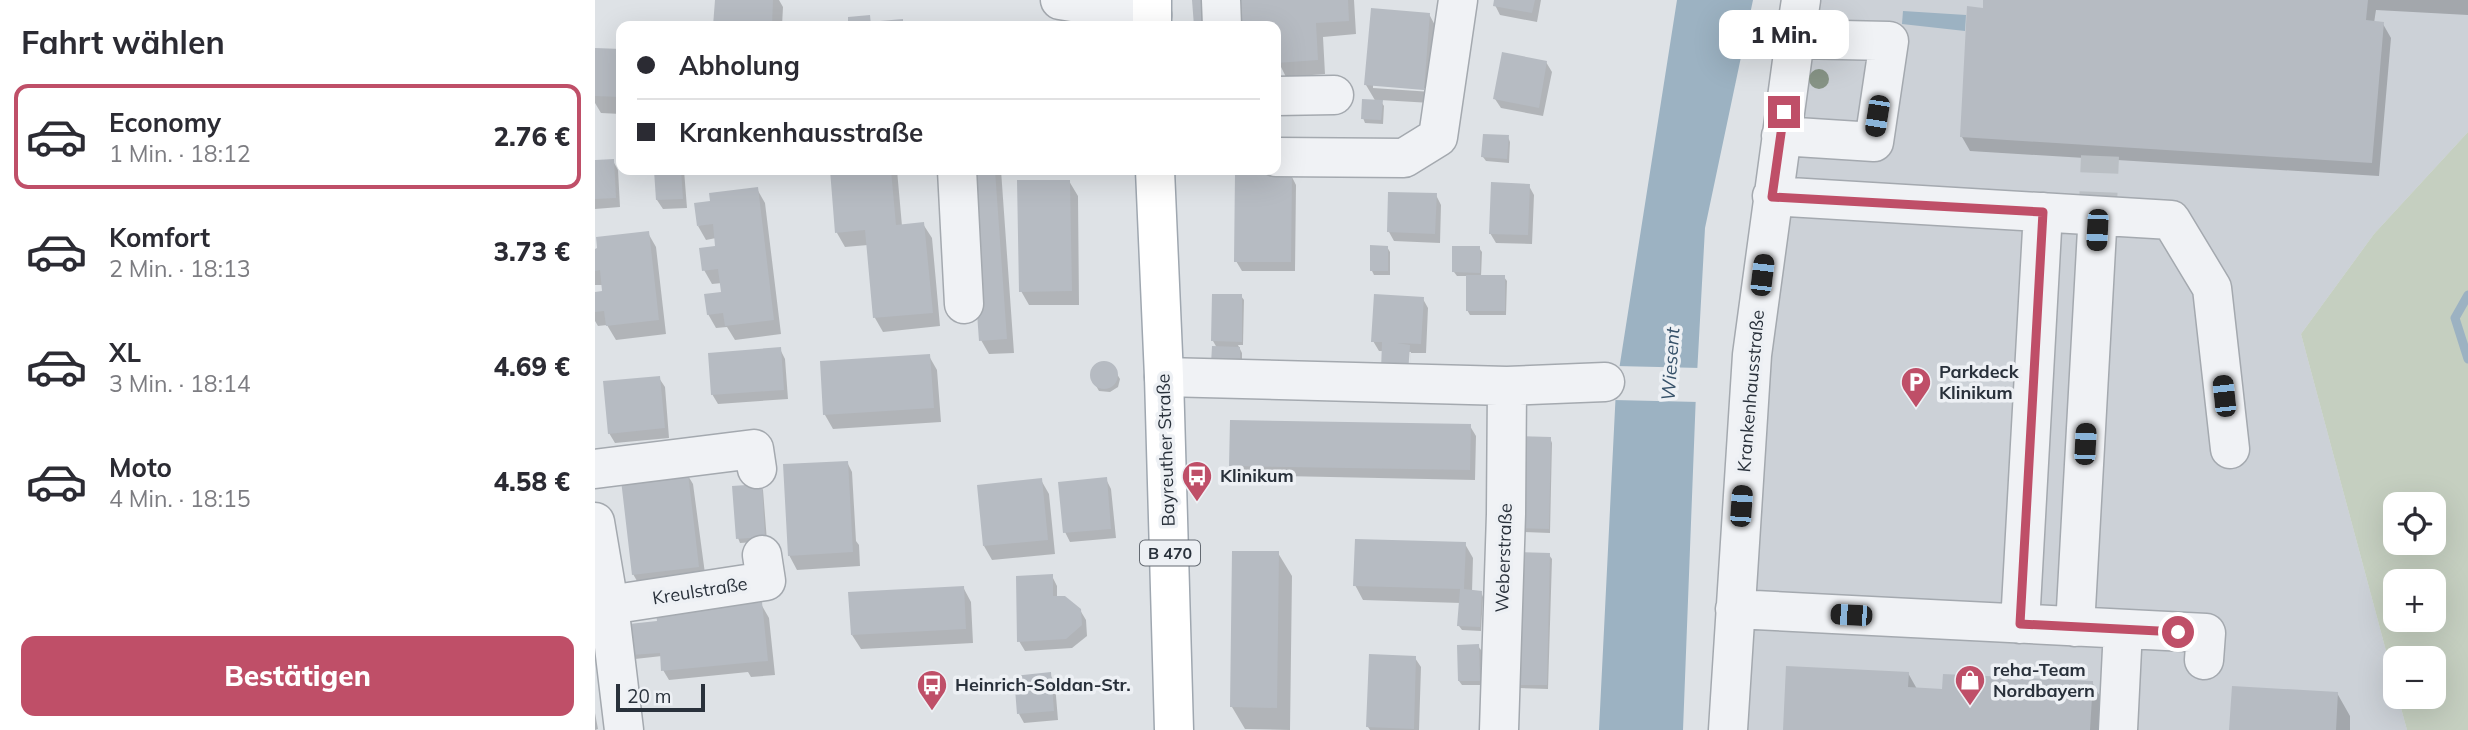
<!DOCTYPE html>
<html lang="de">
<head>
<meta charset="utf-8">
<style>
	body { margin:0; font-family:Mulish,sans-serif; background:#f2f2f3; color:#2b2b33; height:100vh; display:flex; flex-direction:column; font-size:26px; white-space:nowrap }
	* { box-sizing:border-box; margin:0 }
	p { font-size:23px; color:#7c7c81 }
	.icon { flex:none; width:38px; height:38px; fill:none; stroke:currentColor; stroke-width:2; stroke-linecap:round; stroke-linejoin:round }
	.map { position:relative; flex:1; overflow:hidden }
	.panel { display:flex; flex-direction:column; background:#fff; width:595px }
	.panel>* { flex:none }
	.hud { position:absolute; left:21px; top:21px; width:665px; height:154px; border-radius:14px; box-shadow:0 7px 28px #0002; display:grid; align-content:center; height:154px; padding:0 21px; background:#fff }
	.buttons { position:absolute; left:1788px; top:492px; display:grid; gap:14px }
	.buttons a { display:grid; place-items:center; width:63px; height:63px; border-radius:14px; background:#fff; box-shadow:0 7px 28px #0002; font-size:35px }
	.scale { position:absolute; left:21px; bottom:18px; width:89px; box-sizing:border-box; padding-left:7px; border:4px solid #29313b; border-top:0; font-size:19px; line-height:24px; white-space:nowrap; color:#29313b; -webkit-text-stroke:5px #edf0f4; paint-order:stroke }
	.end { position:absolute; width:32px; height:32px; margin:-16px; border:9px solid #bf4f68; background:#fff; box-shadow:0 0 0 4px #fff }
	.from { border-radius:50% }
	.bubble { position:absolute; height:49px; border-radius:14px; background:#fff; box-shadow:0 7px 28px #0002; font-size:23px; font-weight:800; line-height:49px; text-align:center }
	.car { position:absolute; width:21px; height:42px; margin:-21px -10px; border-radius:9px; box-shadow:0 0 5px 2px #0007; background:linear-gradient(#222 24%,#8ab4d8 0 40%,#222 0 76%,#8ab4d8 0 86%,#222 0) }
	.hud b { display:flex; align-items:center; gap:24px; height:66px; font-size:26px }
	.hud b+b { border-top:2px solid #e1e1e2 }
	.hud i { width:18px; height:18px; background:#2b2b33 }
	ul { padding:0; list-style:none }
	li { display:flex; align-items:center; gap:21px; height:105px; margin:0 14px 10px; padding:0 7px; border:4px solid transparent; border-radius:14px }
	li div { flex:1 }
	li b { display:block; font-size:26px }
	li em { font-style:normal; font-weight:800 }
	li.active { border-color:#bf4f68 }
	li>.icon { width:63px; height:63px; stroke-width:1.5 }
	h2 { padding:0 21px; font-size:32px; line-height:84px }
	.cta { display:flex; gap:14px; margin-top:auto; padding:14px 21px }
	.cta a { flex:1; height:80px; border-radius:14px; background:#bf4f68; color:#fff; font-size:28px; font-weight:800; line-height:80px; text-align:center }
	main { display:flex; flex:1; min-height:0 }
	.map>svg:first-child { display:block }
	.built { fill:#ccd1d7 }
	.green { fill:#c5cfc0; fill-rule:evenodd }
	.water { fill:#9cb2c2 }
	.pier { fill:#dee2e6 }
	.shadow { fill:#0003 }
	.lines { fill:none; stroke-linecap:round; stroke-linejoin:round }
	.stream { stroke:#9cb2c2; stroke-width:9 }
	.building { fill:#b6bbc2 }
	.minor-tunnel { stroke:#babfc4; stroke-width:38; stroke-dasharray:38 19; stroke-linecap:butt }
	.minor-casing { stroke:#a4a9af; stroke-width:41 }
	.major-casing { stroke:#9fa7b0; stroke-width:41 }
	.minor { stroke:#f0f2f5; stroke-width:38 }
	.major { stroke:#fff; stroke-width:38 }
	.tree { fill:#879486 }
	.route { stroke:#bf4f68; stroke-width:9 }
	.labels { text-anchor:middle; stroke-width:7; stroke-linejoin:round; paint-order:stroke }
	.shield { fill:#edf0f4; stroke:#646a72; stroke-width:2 }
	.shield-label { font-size:16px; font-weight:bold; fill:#29313b }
	.poi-label { font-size:18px; font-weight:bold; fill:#29313b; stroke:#edf0f4; text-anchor:start }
	.street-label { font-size:18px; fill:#29313b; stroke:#edf0f4 }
	.water-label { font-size:19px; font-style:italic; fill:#37526a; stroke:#edf0f4 }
</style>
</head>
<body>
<main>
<section class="panel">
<h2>Fahrt wählen</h2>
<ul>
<li class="active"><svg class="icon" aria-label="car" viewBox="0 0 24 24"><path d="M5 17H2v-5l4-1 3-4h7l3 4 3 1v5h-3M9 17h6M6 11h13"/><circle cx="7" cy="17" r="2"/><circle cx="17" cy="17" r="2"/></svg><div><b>Economy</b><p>1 Min. · 18:12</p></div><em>2.76 €</em></li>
<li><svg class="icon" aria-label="car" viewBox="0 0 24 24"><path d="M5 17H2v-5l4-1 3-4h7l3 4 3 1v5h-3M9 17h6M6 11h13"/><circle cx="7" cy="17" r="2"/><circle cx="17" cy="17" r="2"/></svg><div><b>Komfort</b><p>2 Min. · 18:13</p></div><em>3.73 €</em></li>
<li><svg class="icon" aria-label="car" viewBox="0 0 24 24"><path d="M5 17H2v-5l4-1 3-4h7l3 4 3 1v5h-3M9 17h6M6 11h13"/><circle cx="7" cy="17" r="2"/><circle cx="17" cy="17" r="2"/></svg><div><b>XL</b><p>3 Min. · 18:14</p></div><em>4.69 €</em></li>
<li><svg class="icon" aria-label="car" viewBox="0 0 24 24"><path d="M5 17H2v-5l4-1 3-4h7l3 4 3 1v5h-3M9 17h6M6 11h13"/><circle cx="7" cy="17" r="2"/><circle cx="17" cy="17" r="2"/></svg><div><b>Moto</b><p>4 Min. · 18:15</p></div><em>4.58 €</em></li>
</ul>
<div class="cta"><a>Bestätigen</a></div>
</section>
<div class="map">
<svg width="1873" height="730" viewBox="0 0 1873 730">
	<rect width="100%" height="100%" fill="#dee2e6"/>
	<!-- built -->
	<path class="built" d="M1200,0H1873V132L1779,234L1706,334L1801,688V696L1803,697L1812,730H1145Z"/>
	<!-- green -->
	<path class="green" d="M1873,132V730H1812L1803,697L1839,696V658H1801V688L1706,334L1779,234ZM1801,504H1839V542H1801ZM1801,581H1839V620H1801Z"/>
	<!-- water -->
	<path class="water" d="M1082,0H1158L1110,228L1101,393L1088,730H1004L1021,389Z
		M1308,11L1371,15L1370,31L1307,24Z"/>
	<!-- pier -->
	<path class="pier" d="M1021,366L1106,368L1104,402L1019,400Z"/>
	<!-- shadow -->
	<path class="shadow" d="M122,0H184L188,7L187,26H120Z
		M599,0H759L761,34L728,37L730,74L691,77L681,57V26H600Z
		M901,0H946L942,22L905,15L900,5Z
		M1390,0H1873V15L1781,10L1779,23L1788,24L1796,38L1784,176L1375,151L1367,137Z
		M834,14L842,29L837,89L778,84V88L837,92L836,103L785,100L789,106L788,124L770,123L768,118L781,102L771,85Z
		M334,23L336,26H314V25Z
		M0,50L26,51V114L6,113L0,103Z
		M951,62L957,72L948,116L906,108L900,99Z
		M913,137L915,142L914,163L891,161L888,157Z
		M18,161L23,170L25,207L0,209V162Z
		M60,170H89L92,208L68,209L62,200Z
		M236,170H302L307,226L328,224L337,238L345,326L288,332L280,318L273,245L250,247L242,233Z
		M373,170H406L419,353L394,354L386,340Z
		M696,175L701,185L700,271H647L641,261Z
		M474,181L483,196L484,305H434L426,291Z
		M934,186L939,195L937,244L901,243L895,233Z
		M162,189L170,203L186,334L140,340L132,327L121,328L113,314L128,293L127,283L117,284L109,270L122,248L121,238L111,240L103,226Z
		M841,195L846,205L845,243L799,241L794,232Z
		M53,233L61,247L71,334L21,340L12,325L3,326L0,321V293L9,292L8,285H0V251Z
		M792,247L795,252V275H779L777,271Z
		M884,248L887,252L886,277H909L912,281L911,315H875L872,310L873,276H862L859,272Z
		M646,296L649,300L648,345H643L647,353V369L622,348L618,341Z
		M828,299L833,308L831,353H816L814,376L816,352L784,351L778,341Z
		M185,349L190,359L193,399L123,404L117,394Z
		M334,356L342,370L346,422L238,429L230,415L227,363Z
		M506,362L516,364L525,379L523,387L515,392L504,391L496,377L498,367Z
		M64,378L70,387L74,438L20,443L14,433Z
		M875,426L881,436L880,480L641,475L636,465Z
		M955,438L957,443L955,533L927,532Z
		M252,462L257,472L261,541L264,545L265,566L202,570L194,555Z
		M92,474L98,484L111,581L46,588L38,574Z
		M511,479L516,489L521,538L475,542L470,532Z
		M446,480L454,494L460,554L397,560L389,546Z
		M166,486L168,490L172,541L145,543L143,538Z
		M870,544L878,558L877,592H886L888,597L886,631L867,630L864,626L866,603L768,600L760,585Z
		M683,553L697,576L695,730L650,729L637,707Z
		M954,555L957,559L953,689L924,688Z
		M457,576L462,586V598L485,610L491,620L492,636L477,648L430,651L424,641Z
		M368,587L376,602L378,643L266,649L257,635Z
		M166,604L174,618L180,675L156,677L153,672L74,680L68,670L67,656L40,659L38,655Z
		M883,646L886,650V685H867L864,681Z
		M820,658L826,667L824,730H775L773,727Z
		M1313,673L1322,689L1349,690L1497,682L1507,700L1506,730H1190Z
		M455,674L460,684L463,720L429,723L424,714Z
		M1742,693L1755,716V730H1636Z
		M0,713L3,729L0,730Z"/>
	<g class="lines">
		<!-- stream -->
		<path class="stream" d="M1873,295L1860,318L1873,359"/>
	</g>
	<!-- building -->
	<path class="building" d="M120,0H178L177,26H118Z
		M597,0H753L754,21L721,23L723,60L681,63V26H599Z
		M899,0H940L937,13L898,6Z
		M1388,0H1773L1771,20L1789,22L1777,163L1365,137L1372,6L1388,8Z
		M776,8L835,13L829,90L769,85Z
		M275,15L276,26H253V17Z
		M308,19V26H285V21Z
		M0,48L26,49V97L0,96Z
		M907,52L952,61L944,108L898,99Z
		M767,99L788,100L786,120L766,119Z
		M888,134L914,135L912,159L886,157Z
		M19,159L21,198L0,199V160Z
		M59,170H86L88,199L61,200Z
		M235,170H296L301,225L329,222L338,313L278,318L270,230L240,233Z
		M372,170H400L412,339L384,341Z
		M640,173H697L696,262H639Z
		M422,180H475L477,291L424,292Z
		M896,182L935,184L933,235L894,234Z
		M163,187L179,320L130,326L128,313L112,315L109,294L126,292L123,269L107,271L104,248L120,246L118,224L102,226L99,203L115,201L114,193Z
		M793,192L842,193L840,234L792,232Z
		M54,231L64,320L11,326L9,311L0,312V292L7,291L5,270L0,271V249L2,248L1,237Z
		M775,245L793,246V271H775Z
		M857,246H885V273L857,272Z
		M871,275H910V311H871Z
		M617,294H647V342L616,341Z
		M779,294L829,297L826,344L802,343L815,345L813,373L786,371L787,342H776Z
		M617,346L645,347V365L616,364Z
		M186,347L189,390L116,395L113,353Z
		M335,354L339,408L228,415L225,361Z
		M495 375a14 14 0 1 1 28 0a14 14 0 1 1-28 0Z
		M65,376L70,428L13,434L8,381Z
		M635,420L876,424L875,470L634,466Z
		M924,436L956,437L954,529L922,528Z
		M253,461L258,552L193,556L188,464Z
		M93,473L104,567L37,575L26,480Z
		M512,477L516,529L468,533L463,482Z
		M447,478L453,540L388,546L382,485Z
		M167,484L170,537L141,539L137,486Z
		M760,539L871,542L869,589L887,591L885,627L862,626L865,589L758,586Z
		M637,551H684L682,708L635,707Z
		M923,552L955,553L952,685H919Z
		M458,574V596H470L486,609L487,625L471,639L422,642L421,576Z
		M369,586L371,629L256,635L253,592Z
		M167,602L173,661L66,671L65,653L36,655L34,624L62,621L61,612Z
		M884,644L885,681H863L862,645Z
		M774,654L821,656L819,729L771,727Z
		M1191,666L1314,672L1313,687L1347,689L1348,674L1498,681L1495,730H1188Z
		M456,672L459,711L422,714L419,676Z
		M1637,686L1743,692L1741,730H1634Z"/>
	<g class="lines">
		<!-- minor-tunnel -->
		<path class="minor-tunnel" d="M1502,230L1505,156"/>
		<!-- minor casing -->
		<g class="minor-casing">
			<path id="minor" d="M465,0L557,15
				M626,0L627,26
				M1200,39L1206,0
				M681,96L739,95
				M681,157L809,158L843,137L863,0
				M362,170L369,304
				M1177,196L1576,220L1617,288L1635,449
				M569,377L912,386L1010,382
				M0,469L159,449L162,469
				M0,522L14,605L29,730
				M14,605L171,581L167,555
				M1140,609L1611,633L1609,660
				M1425,624L1448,212
				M1480,627L1502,230
				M904,730L911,514L912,386
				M1133,730L1157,355L1200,39L1294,41L1279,142L1186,136
				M1523,730L1528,629"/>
		</g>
		<!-- major casing -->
		<g class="major-casing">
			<path id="major" d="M557,0V26
				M560,170L569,377L579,730"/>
		</g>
		<!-- minor -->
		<use href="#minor" class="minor"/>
		<!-- major -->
		<use href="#major" class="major"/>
	</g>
	<!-- trees -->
	<circle class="tree" cx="1224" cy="79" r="10"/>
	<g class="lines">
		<!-- route -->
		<path class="route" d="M1189,112L1177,197L1448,212L1425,624L1583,632"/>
	</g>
	<!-- icons -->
	<defs>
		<g id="parking-pin" transform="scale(1.575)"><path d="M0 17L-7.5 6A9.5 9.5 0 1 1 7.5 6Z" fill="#bf4f68" stroke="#edf0f4"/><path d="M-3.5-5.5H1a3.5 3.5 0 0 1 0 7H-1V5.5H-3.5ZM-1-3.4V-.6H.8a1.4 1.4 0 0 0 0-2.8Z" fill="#fff"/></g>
		<g id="bus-pin" transform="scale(1.575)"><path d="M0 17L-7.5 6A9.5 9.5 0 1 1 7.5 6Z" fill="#bf4f68" stroke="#edf0f4"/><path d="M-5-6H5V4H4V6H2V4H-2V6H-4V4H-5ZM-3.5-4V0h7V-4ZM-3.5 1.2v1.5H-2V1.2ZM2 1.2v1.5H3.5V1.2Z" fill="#fff"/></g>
		<g id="shop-pin" transform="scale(1.575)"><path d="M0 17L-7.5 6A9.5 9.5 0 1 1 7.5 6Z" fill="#bf4f68" stroke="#edf0f4"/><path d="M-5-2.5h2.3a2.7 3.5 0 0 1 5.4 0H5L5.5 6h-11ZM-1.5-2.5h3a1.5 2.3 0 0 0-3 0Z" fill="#fff"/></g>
	</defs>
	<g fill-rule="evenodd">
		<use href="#parking-pin" x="1321" y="382"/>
		<use href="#bus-pin" x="602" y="476"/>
		<use href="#shop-pin" x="1375" y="680"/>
		<use href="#bus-pin" x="337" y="685"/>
	</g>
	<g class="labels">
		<!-- shield labels -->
		<rect class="shield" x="545" y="540.5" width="60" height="25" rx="5"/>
		<g class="shield-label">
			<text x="575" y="559">B 470</text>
		</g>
		<!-- poi labels -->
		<g class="poi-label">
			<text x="1344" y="378">Parkdeck<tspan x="1344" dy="21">Klinikum</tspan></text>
			<text x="625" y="482">Klinikum</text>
			<text x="1398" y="676">reha-Team<tspan x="1398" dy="21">Nordbayern</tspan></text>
			<text x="360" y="691">Heinrich-Soldan-Str.</text>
		</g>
		<!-- street labels -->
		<g class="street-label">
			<text transform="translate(1156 391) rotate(-85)" y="6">Krankenhausstraße</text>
			<text transform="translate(571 450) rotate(-92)" y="6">Bayreuther Straße</text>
			<text transform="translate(909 558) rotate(-88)" y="6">Weberstraße</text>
			<text transform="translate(105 591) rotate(-9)" y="6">Kreulstraße</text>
		</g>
		<!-- water labels -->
		<g class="water-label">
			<text transform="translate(1075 364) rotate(-86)" y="7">Wiesent</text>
		</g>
	</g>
</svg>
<div class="buttons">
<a><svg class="icon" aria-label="locate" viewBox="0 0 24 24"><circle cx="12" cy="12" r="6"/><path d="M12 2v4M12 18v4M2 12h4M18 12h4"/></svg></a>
<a>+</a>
<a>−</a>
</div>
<div class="scale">20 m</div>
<i class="end from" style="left:1583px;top:632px"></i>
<i class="end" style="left:1189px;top:112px"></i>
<div class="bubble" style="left:1124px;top:10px;width:130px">1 Min.</div>
<i class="car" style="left:1282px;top:116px;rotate:189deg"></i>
<i class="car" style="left:1502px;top:230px;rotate:183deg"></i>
<i class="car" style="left:1167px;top:275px;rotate:7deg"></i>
<i class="car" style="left:1629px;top:396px;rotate:354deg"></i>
<i class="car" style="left:1490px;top:444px;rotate:3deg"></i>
<i class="car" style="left:1146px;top:506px;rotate:4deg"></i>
<i class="car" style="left:1256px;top:615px;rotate:273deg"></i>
<div class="hud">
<b><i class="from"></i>Abholung</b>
<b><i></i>Krankenhausstraße</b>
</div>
</div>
</main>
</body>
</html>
